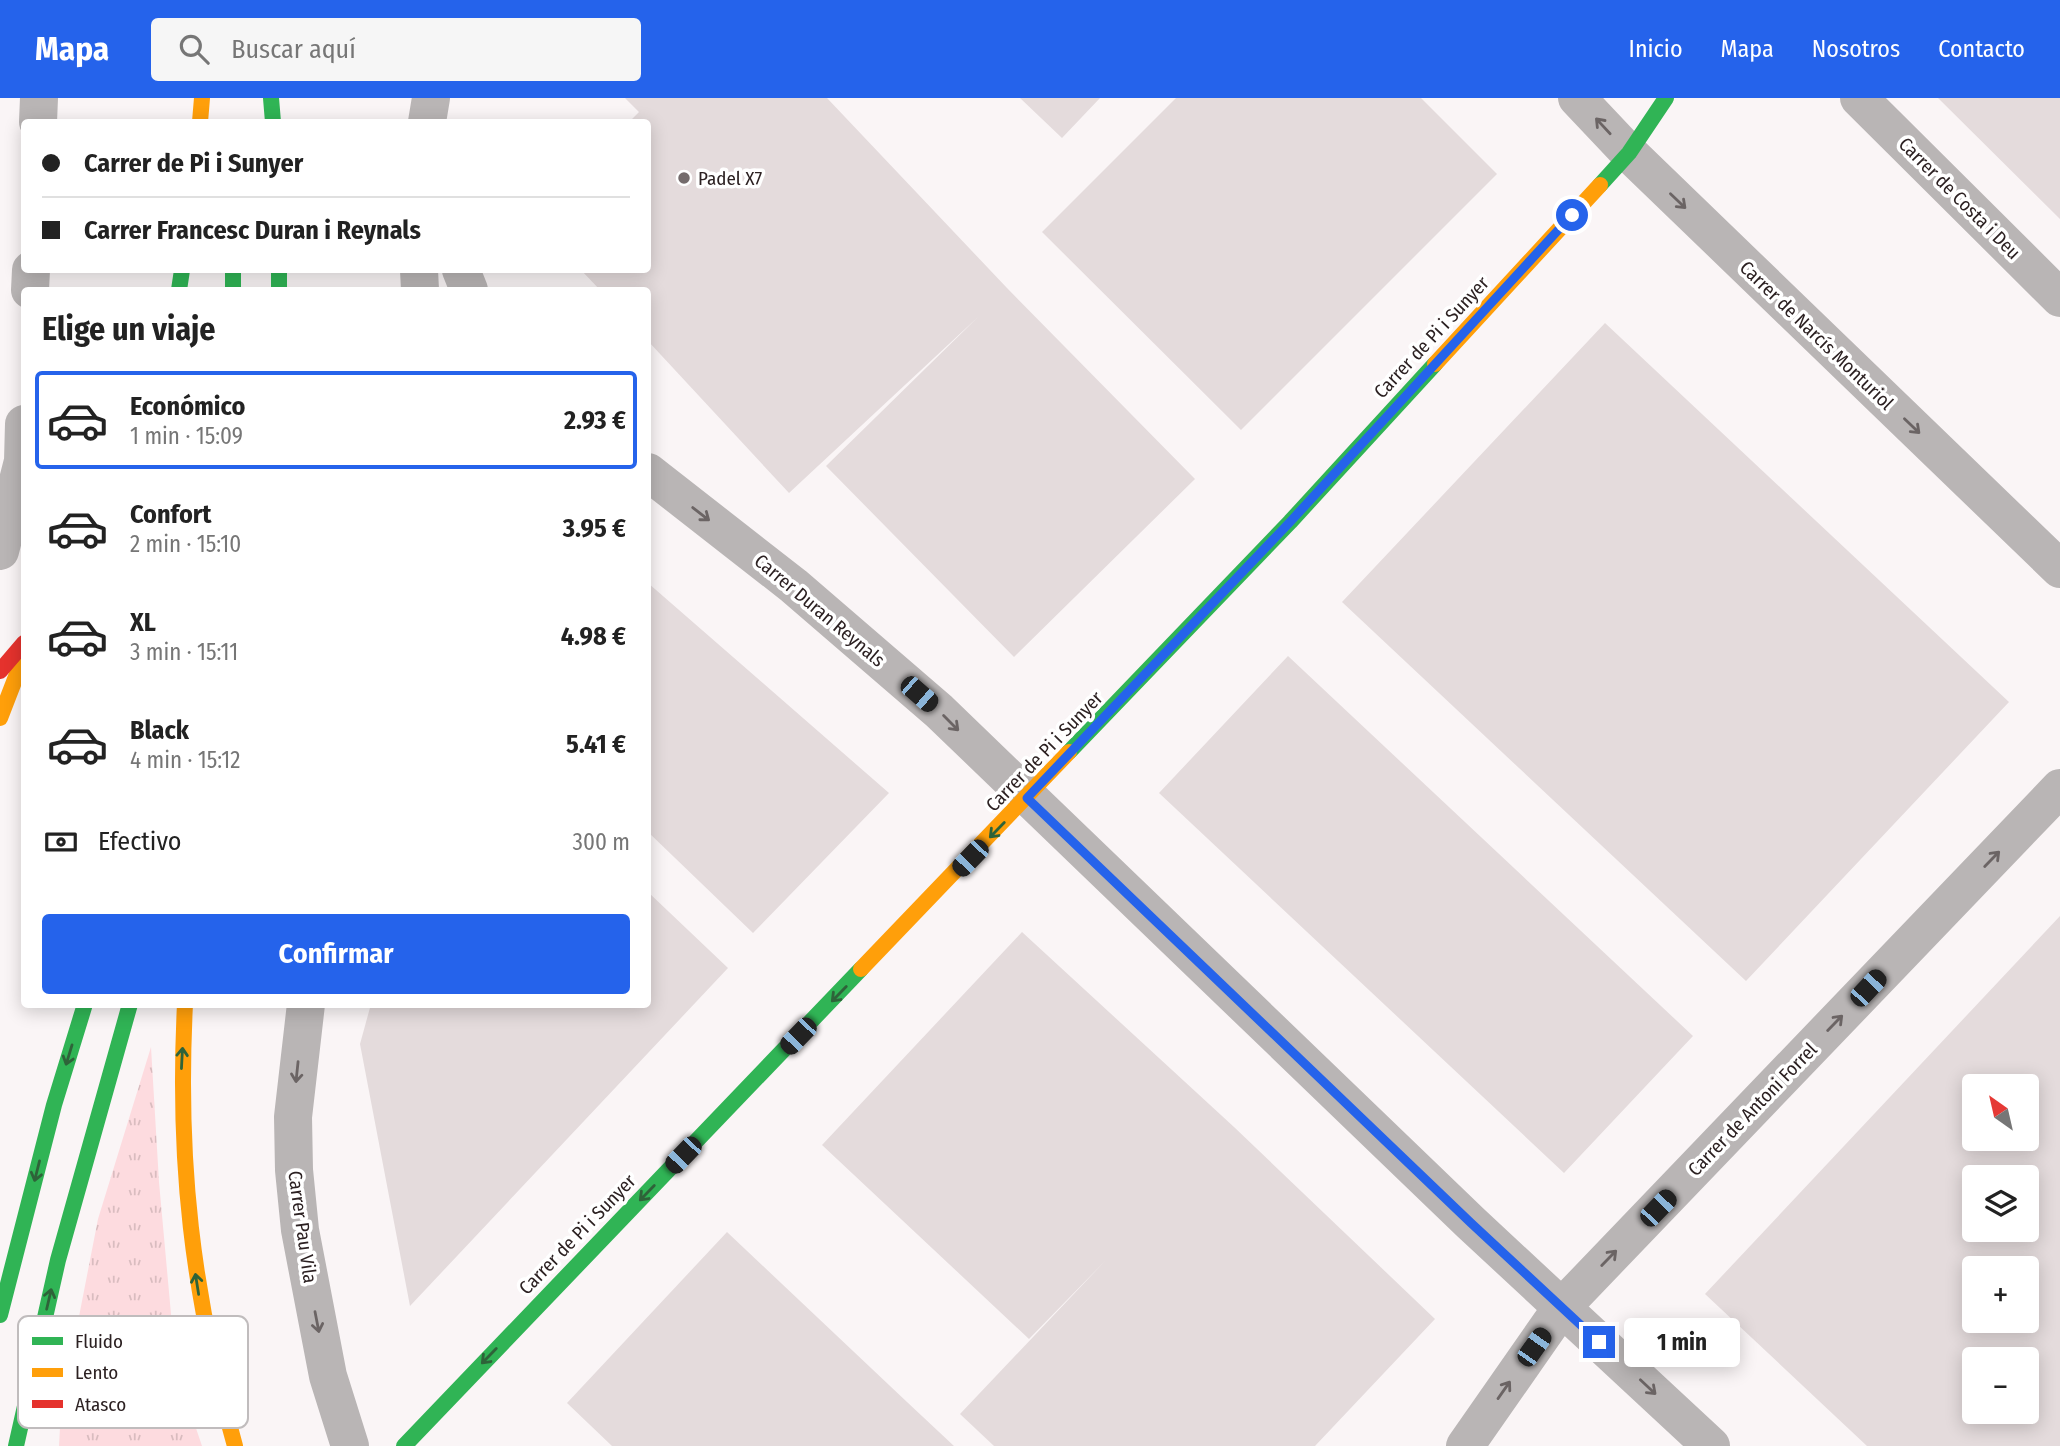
<!DOCTYPE html>
<html lang="es">
<head>
<meta charset="utf-8">
<style>
	body { margin:0; font-family:"Fira Sans Condensed",sans-serif; background:#f6f6f6; color:#222; height:100vh; display:flex; flex-direction:column; font-size:26px; white-space:nowrap }
	* { box-sizing:border-box; margin:0 }
	p { font-size:23px; color:#767676 }
	.icon { flex:none; width:38px; height:38px; fill:none; stroke:currentColor; stroke-width:2; stroke-linecap:round; stroke-linejoin:round }
	.map { position:relative; flex:1; overflow:hidden }
	.sheet { position:absolute; left:21px; top:189px; width:630px; height:721px; display:flex; flex-direction:column; background:#fff; border-radius:7px; box-shadow:0 4px 18px #0003 }
	.sheet>* { flex:none }
	.top-card { position:absolute; left:21px; top:21px; width:630px; height:154px; border-radius:7px; box-shadow:0 4px 18px #0003; display:grid; align-content:center; height:154px; padding:0 21px; background:#fff }
	.needle { width:46px; rotate:326deg }
	.controls { position:absolute; left:1962px; top:976px; display:grid; gap:14px }
	.controls a { display:grid; place-items:center; width:77px; height:77px; border-radius:7px; background:#fff; box-shadow:0 4px 18px #0003; font-size:35px }
	.end { position:absolute; width:32px; height:32px; margin:-16px; border:9px solid #2563eb; background:#fff; box-shadow:0 0 0 4px #fff }
	.from { border-radius:50% }
	.bubble { position:absolute; height:49px; border-radius:7px; background:#fff; box-shadow:0 4px 18px #0003; font-size:23px; font-weight:700; line-height:49px; text-align:center }
	.car { position:absolute; width:21px; height:42px; margin:-21px -10px; border-radius:9px; box-shadow:0 0 5px 2px #0007; background:linear-gradient(#222 24%,#8ab4d8 0 40%,#222 0 76%,#8ab4d8 0 86%,#222 0) }
	.top-card b { display:flex; align-items:center; gap:24px; height:66px; font-size:26px }
	.top-card b+b { border-top:2px solid #e0e0e0 }
	.top-card i { width:18px; height:18px; background:#222 }
	ul { padding:0; list-style:none }
	li { display:flex; align-items:center; gap:21px; height:98px; margin:0 14px 10px; padding:0 7px; border:4px solid transparent; border-radius:7px }
	li div { flex:1 }
	li b { display:block; font-size:26px }
	li em { font-style:normal; font-weight:700 }
	li.on { border-color:#2563eb }
	li>.icon { width:63px; height:63px; stroke-width:1.5 }
	h2 { padding:0 21px; font-size:32px; line-height:84px }
	.pay { display:flex; align-items:center; gap:18px; height:77px; padding:0 21px; font-size:26px }
	.pay p { margin-inline-start:auto }
	.primary-button { display:flex; gap:14px; margin-top:auto; padding:14px 21px }
	.primary-button a { flex:1; height:80px; border-radius:7px; background:#2563eb; color:#fff; font-size:28px; font-weight:700; line-height:80px; text-align:center }
	header { display:flex; align-items:center; gap:42px; box-sizing:border-box; height:98px; padding:0 35px; background:#2563eb; color:#fff }
	header strong { font-size:33px }
	nav { display:flex; gap:38px; margin-inline-start:auto; font-size:24px }
	.search { width:490px; height:63px; background:#f6f6f6; display:flex; align-items:center; gap:18px; box-sizing:border-box; padding:0 24px; border-radius:7px; color:#767676; font-size:26px }
	.map>svg:first-child { display:block }
	.grass { fill:url(#grass-tufts) }
	.building { fill:#e4dbdc; fill-rule:evenodd }
	.lines { fill:none; stroke-linecap:round; stroke-linejoin:round }
	.street { stroke:#b9b5b5; stroke-width:38 }
	.fast { stroke:#30b455; stroke-width:16 }
	.slow { stroke:#ff9f0a; stroke-width:16 }
	.jam { stroke:#e5322d; stroke-width:16 }
	.oneway { stroke:#6b6464 }
	.oneway2 { stroke:#2e6339 }
	.route { stroke:#2563eb; stroke-width:9 }
	.poi-dot { fill:#746b6c; stroke:#fff; stroke-width:2.5 }
	.labels { text-anchor:middle; stroke-width:7; stroke-linejoin:round; paint-order:stroke }
	.poi-label { font-size:19px; fill:#2c2122; stroke:#fff; text-anchor:start }
	.street-label { font-size:19px; fill:#2c2122; stroke:#fff }
	.key { fill:#fff; stroke:#c0bcbd; stroke-width:2 }
	.key-label { font-size:19px; fill:#2c2122 }
</style>
</head>
<body>
<header>
<strong>Mapa</strong>
<div class="search"><svg class="icon" aria-label="search" viewBox="0 0 24 24"><circle cx="10" cy="10" r="6"/><path d="M15 15l6 6"/></svg>Buscar aquí</div>
<nav><a>Inicio</a><a>Mapa</a><a>Nosotros</a><a>Contacto</a></nav>
</header>
<div class="map">
<svg width="2060" height="1348" viewBox="0 0 2060 1348">
	<defs>
		<pattern id="grass-tufts" width="24" height="20" patternUnits="userSpaceOnUse" patternTransform="scale(1.75)"><rect width="24" height="20" fill="#fddbdf"/><path d="M3 7l-1-3M5 7V3M7 7l1-3M15 17l-1-3M17 17v-4M19 17l1-3" fill="none" stroke="#d9bcbf"/></pattern>
	</defs>
	<rect width="100%" height="100%" fill="#faf5f6"/>
	<!-- grass -->
	<path class="grass" d="M151,949L159,1084L176,1271L202,1348H59L61,1311L98,1121Z"/>
	<!-- building -->
	<path class="building" d="M625,0H827L1007,190L1195,381L1014,559L826,368L978,219L789,395L648,243V192H600L581,172H648V24H629L639,14Z
		M1020,0H1100L1062,40Z
		M1176,0H1421L1497,76L1241,332L1042,134Z
		M1938,0H2060V121Z
		M1605,225L2009,604L1746,883L1342,504Z
		M648,485L889,695L753,835L648,734Z
		M1288,558L1693,938L1564,1075L1159,695Z
		M648,794L728,870L410,1208L360,946L371,906H648Z
		M2060,818V1348H1867L1705,1196ZM1974,989H2026V1041H1974ZM1974,1080H2026V1132H1974ZM1974,1171H2026V1223H1974ZM1974,1262H2026V1314H1974Z
		M1022,834L1234,1029L1435,1221L1315,1348H994L960,1316L1106,1162L1029,1241L822,1047Z
		M727,1134L907,1304L954,1348H612L567,1305Z"/>
	<g class="lines">
		<!-- street -->
		<path class="street" d="M1577,0L1629,55L2060,471
			M1859,0L2060,200
			M38,24L39,0
			M427,24L431,0
			M419,172L420,192
			M461,172L469,192
			M30,192L31,172
			M648,374L794,488L939,613L1471,1125L1711,1348
			M0,453L23,363L24,326
			M306,906L293,1019L294,1072L300,1132L328,1278L350,1348
			M1465,1348L1562,1209L2060,690"/>
		<!-- fast -->
		<path class="fast" d="M271,0L273,24
			M1600,87L1629,55L1666,0
			M233,172V192
			M279,172V192
			M179,192L182,172
			M1069,654L1290,424L1435,266
			M0,1217L54,1007L85,906
			M16,1348L58,1162L130,906
			M404,1348L861,871"/>
		<!-- slow -->
		<path class="slow" d="M200,24L202,0
			M1435,266L1600,87
			M0,620L24,558
			M861,871L1069,654
			M185,906C177,1064 192,1196 235,1348"/>
		<!-- jam -->
		<path class="jam" d="M0,573L24,545"/>
	</g>
	<!-- one-way arrows -->
	<defs><path id="oneway-shaft" d="M-6 0H5M1.5-3L5.5 0L1.5 3" fill="none" stroke-width="1.6" stroke-linecap="round" stroke-linejoin="round" transform="scale(1.75)"/></defs>
	<g class="oneway">
		<use href="#oneway-shaft" transform="translate(1603 28) rotate(-133)"/>
		<use href="#oneway-shaft" transform="translate(1678 103) rotate(44)"/>
		<use href="#oneway-shaft" transform="translate(1912 328) rotate(44)"/>
		<use href="#oneway-shaft" transform="translate(701 416) rotate(38)"/>
		<use href="#oneway-shaft" transform="translate(951 625) rotate(45)"/>
		<use href="#oneway-shaft" transform="translate(1992 761) rotate(-46)"/>
		<use href="#oneway-shaft" transform="translate(1835 925) rotate(-46)"/>
		<use href="#oneway-shaft" transform="translate(297 974) rotate(96)"/>
		<use href="#oneway-shaft" transform="translate(1609 1160) rotate(-46)"/>
		<use href="#oneway-shaft" transform="translate(317 1224) rotate(79)"/>
		<use href="#oneway-shaft" transform="translate(1648 1289) rotate(43)"/>
		<use href="#oneway-shaft" transform="translate(1504 1292) rotate(-55)"/>
	</g>
	<g class="oneway2">
		<use href="#oneway-shaft" transform="translate(997 732) rotate(134)"/>
		<use href="#oneway-shaft" transform="translate(839 896) rotate(134)"/>
		<use href="#oneway-shaft" transform="translate(69 957) rotate(107)"/>
		<use href="#oneway-shaft" transform="translate(182 960) rotate(-87)"/>
		<use href="#oneway-shaft" transform="translate(37 1073) rotate(104)"/>
		<use href="#oneway-shaft" transform="translate(647 1095) rotate(134)"/>
		<use href="#oneway-shaft" transform="translate(197 1186) rotate(-99)"/>
		<use href="#oneway-shaft" transform="translate(49 1201) rotate(-77)"/>
		<use href="#oneway-shaft" transform="translate(489 1258) rotate(134)"/>
	</g>
	<g class="lines">
		<!-- route -->
		<path class="route" d="M1572,117L1290,424L1027,700L1471,1125L1599,1244"/>
	</g>
	<!-- markers -->
	<circle class="poi-dot" cx="684" cy="80" r="7"/>
	<g class="labels">
		<!-- poi labels -->
		<g class="poi-label">
			<text x="698" y="87">Padel X7</text>
		</g>
		<!-- street labels -->
		<g class="street-label">
			<text transform="translate(1960 100) rotate(45)" y="7">Carrer de Costa i Deu</text>
			<text transform="translate(1817 237) rotate(44)" y="7">Carrer de Narcís Monturiol</text>
			<text transform="translate(1431 239) rotate(-47)" y="7">Carrer de Pi i Sunyer</text>
			<text transform="translate(820 512) rotate(40)" y="7">Carrer Duran Reynals</text>
			<text transform="translate(1044 653) rotate(-46)" y="7">Carrer de Pi i Sunyer</text>
			<text transform="translate(1752 1011) rotate(-46)" y="7">Carrer de Antoni Forrel</text>
			<text transform="translate(303 1129) rotate(82)" y="7">Carrer Pau Vila</text>
			<text transform="translate(577 1136) rotate(-46)" y="7">Carrer de Pi i Sunyer</text>
		</g>
	</g>
	<!-- legend -->
	<rect x="18" y="1218" width="230" height="112" rx="10" class="key"/>
	<rect x="32" y="1239" width="31" height="8" fill="#30b455"/>
	<rect x="32" y="1270" width="31" height="9" fill="#ff9f0a"/>
	<rect x="32" y="1302" width="31" height="8" fill="#e5322d"/>
	<g class="key-label">
		<text x="75" y="1250">Fluido</text>
		<text x="75" y="1281">Lento</text>
		<text x="75" y="1313">Atasco</text>
	</g>
</svg>
<div class="controls">
<a><svg class="needle" viewBox="-14 -14 28 28"><path d="M0-13l5 13h-10z" fill="#e53935"/><path d="M0 13l5-13h-10z" fill="#767676"/></svg></a>
<a><svg class="icon" aria-label="layers" viewBox="0 0 24 24"><path d="M12 4l9 5-9 5-9-5zM3 14l9 5 9-5"/></svg></a>
<a>+</a>
<a>−</a>
</div>
<i class="end from" style="left:1572px;top:117px"></i>
<i class="end" style="left:1599px;top:1244px"></i>
<div class="bubble" style="left:1624px;top:1220px;width:116px">1 min</div>
<i class="car" style="left:919px;top:596px;rotate:131deg"></i>
<i class="car" style="left:970px;top:760px;rotate:224deg"></i>
<i class="car" style="left:1868px;top:890px;rotate:43deg"></i>
<i class="car" style="left:798px;top:938px;rotate:224deg"></i>
<i class="car" style="left:683px;top:1057px;rotate:224deg"></i>
<i class="car" style="left:1658px;top:1110px;rotate:44deg"></i>
<i class="car" style="left:1534px;top:1249px;rotate:35deg"></i>
<div class="top-card">
<b><i class="from"></i>Carrer de Pi i Sunyer</b>
<b><i></i>Carrer Francesc Duran i Reynals</b>
</div>
<section class="sheet">
<h2>Elige un viaje</h2>
<ul>
<li class="on"><svg class="icon" aria-label="car" viewBox="0 0 24 24"><path d="M5 17H2v-5l4-1 3-4h7l3 4 3 1v5h-3M9 17h6M6 11h13"/><circle cx="7" cy="17" r="2"/><circle cx="17" cy="17" r="2"/></svg><div><b>Económico</b><p>1 min · 15:09</p></div><em>2.93 €</em></li>
<li><svg class="icon" aria-label="car" viewBox="0 0 24 24"><path d="M5 17H2v-5l4-1 3-4h7l3 4 3 1v5h-3M9 17h6M6 11h13"/><circle cx="7" cy="17" r="2"/><circle cx="17" cy="17" r="2"/></svg><div><b>Confort</b><p>2 min · 15:10</p></div><em>3.95 €</em></li>
<li><svg class="icon" aria-label="car" viewBox="0 0 24 24"><path d="M5 17H2v-5l4-1 3-4h7l3 4 3 1v5h-3M9 17h6M6 11h13"/><circle cx="7" cy="17" r="2"/><circle cx="17" cy="17" r="2"/></svg><div><b>XL</b><p>3 min · 15:11</p></div><em>4.98 €</em></li>
<li><svg class="icon" aria-label="car" viewBox="0 0 24 24"><path d="M5 17H2v-5l4-1 3-4h7l3 4 3 1v5h-3M9 17h6M6 11h13"/><circle cx="7" cy="17" r="2"/><circle cx="17" cy="17" r="2"/></svg><div><b>Black</b><p>4 min · 15:12</p></div><em>5.41 €</em></li>
</ul>
<div class="pay"><svg class="icon" aria-label="cash" viewBox="0 0 24 24"><path d="M3 7h18v10H3z"/><circle cx="12" cy="12" r="2"/></svg>Efectivo<p>300 m</p></div>
<div class="primary-button"><a>Confirmar</a></div>
</section>
</div>
</body>
</html>
